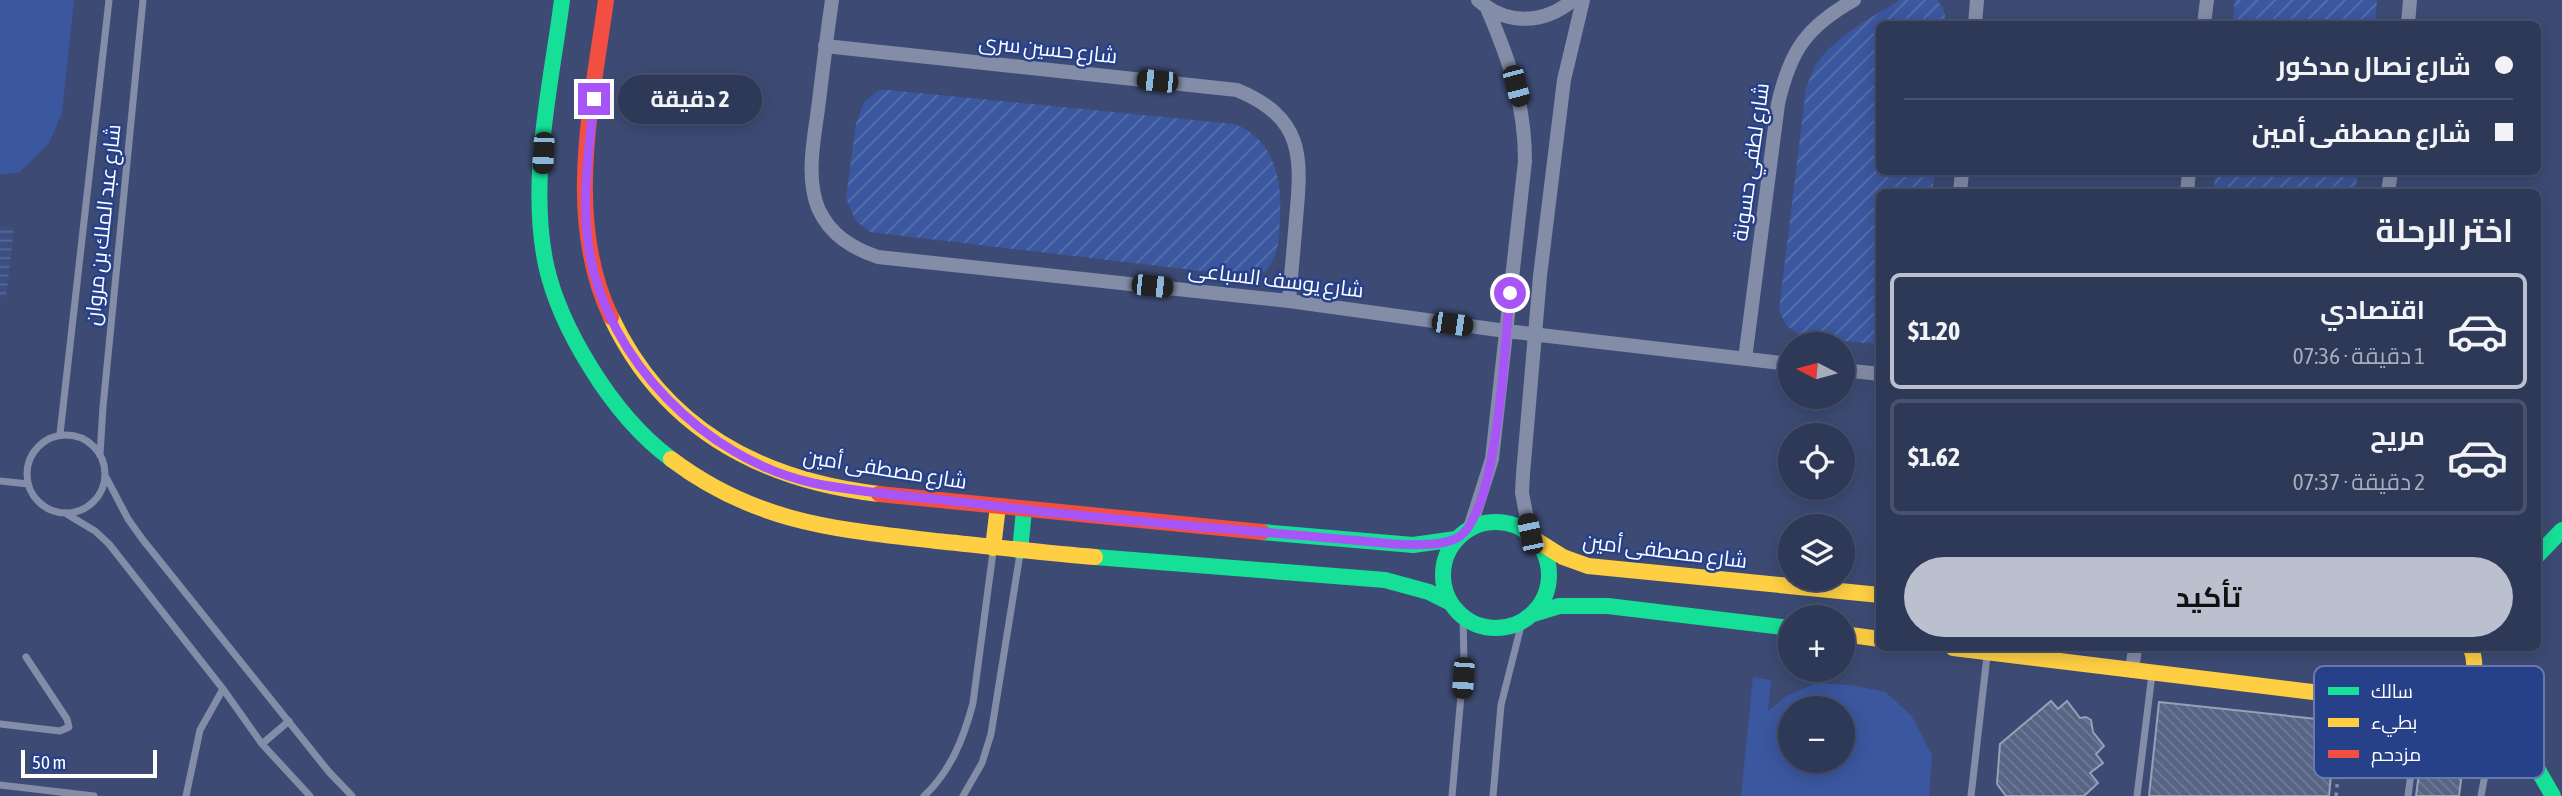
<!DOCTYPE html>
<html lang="ar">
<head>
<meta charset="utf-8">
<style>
	body { margin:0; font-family:"Asap Condensed",Cairo,sans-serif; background:#3a4361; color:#f1f3f6; direction:rtl; height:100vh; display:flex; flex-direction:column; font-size:26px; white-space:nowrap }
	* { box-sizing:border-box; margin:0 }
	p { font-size:23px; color:#a7acba }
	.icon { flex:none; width:38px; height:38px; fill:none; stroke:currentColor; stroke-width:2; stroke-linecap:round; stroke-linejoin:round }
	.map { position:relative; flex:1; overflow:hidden; direction:ltr }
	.side { position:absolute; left:1876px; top:189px; width:665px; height:462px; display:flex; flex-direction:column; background:#2e3857; border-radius:10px; box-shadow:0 4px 18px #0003,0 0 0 2px #49526d; direction:rtl }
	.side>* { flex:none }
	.top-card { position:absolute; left:1876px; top:21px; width:665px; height:154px; border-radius:10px; box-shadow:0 4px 18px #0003,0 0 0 2px #49526d; direction:rtl; display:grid; align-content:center; height:154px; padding:0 28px; background:#2e3857 }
	.needle { width:46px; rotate:276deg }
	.buttons { position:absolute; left:1778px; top:332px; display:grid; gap:14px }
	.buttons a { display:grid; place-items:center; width:77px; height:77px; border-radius:50%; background:#2e3857; box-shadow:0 4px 18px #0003,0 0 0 2px #49526d; font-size:35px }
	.scale { position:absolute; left:21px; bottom:18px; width:136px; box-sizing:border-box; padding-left:7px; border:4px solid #fff; border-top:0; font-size:19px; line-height:24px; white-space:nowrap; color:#fff; -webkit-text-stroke:5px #27408a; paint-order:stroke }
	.end { position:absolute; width:32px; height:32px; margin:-16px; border:9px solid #a855f7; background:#fff; box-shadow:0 0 0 4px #fff }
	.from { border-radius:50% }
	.bubble { position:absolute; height:49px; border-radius:24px; background:#2e3857; box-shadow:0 4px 18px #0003,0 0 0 2px #49526d; font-size:23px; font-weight:700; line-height:49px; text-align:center; direction:rtl }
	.car { position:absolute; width:21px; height:42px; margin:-21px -10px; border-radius:9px; box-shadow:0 0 5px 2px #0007; background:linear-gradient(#222 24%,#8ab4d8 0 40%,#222 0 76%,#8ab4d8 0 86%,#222 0) }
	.top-card b { display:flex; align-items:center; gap:24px; height:66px; font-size:26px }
	.top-card b+b { border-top:2px solid #49526d }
	.top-card i { width:18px; height:18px; background:#f1f3f6 }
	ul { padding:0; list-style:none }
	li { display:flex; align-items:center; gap:21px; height:116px; margin:0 14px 10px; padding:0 14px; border:4px solid #49526d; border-radius:10px }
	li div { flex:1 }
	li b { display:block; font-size:26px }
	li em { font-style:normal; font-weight:700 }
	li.active { border-color:#bbc0ce }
	li>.icon { width:63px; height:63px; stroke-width:1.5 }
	h2 { padding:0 28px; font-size:32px; line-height:84px }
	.action { display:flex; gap:14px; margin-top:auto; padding:14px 28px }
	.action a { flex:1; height:80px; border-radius:42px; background:#bbc0ce; color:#111; font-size:28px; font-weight:700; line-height:80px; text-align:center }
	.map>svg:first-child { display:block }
	.grass { fill:#3b579f; fill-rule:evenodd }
	.garden { fill:url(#garden-furrows) }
	.water { fill:url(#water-rules) }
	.building { fill:url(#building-back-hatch); stroke:#98a0b7; stroke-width:2 }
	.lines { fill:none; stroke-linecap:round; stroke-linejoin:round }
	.path { stroke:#848da8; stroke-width:3.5; stroke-dasharray:3.5 5; stroke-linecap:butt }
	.lane { stroke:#848da8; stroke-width:7 }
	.street { stroke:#848da8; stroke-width:14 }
	.fast { stroke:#16e098; stroke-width:16 }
	.slow { stroke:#ffcf43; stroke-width:16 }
	.jam { stroke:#f24e42; stroke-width:16 }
	.route { stroke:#a855f7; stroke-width:9 }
	.labels { text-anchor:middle; stroke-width:5; stroke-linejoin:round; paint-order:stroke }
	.street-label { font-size:21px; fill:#fff; stroke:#27408a }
	.key { fill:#27408a; stroke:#6879ad; stroke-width:2 }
	.key-label { font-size:19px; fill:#fff }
</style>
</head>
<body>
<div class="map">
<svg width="2562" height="796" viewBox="0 0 2562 796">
	<defs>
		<pattern id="garden-furrows" width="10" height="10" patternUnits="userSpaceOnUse" patternTransform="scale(1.75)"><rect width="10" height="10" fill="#3b579f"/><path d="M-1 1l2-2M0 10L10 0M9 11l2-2" fill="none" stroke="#5870ad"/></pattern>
		<pattern id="water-rules" width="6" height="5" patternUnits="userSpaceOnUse" patternTransform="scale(1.75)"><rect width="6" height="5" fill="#3c4f83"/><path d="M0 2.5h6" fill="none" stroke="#596996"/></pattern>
		<pattern id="building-back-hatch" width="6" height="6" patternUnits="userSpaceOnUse" patternTransform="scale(1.75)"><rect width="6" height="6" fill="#586484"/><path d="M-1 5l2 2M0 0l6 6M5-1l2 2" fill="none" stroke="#717b96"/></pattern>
	</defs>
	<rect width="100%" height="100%" fill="#3d4b74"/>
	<!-- grass -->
	<path class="grass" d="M0,0H74L62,113L49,143L20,172L0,175Z
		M1753,677L1771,680L1768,711L1787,696L1816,683L1851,685L1885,692L1911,715L1932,755L1929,796H1741ZM1790,709H1843V761H1790Z"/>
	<!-- garden -->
	<path class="garden" d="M1900,0H1937L1943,8L1947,24H1880V172H1935L1932,192H1880L1879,344L1804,338L1787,326L1779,311L1806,88C1810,80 1812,70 1817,63C1838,34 1871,18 1900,0Z
		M2235,0H2377L2375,24H2232Z
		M888,90L1234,124C1273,138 1282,178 1280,215C1279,237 1280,254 1265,272L1236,275L870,232L856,221L846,198L856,124L864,102L879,90Z
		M2216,172H2358L2355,192H2213Z"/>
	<!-- water -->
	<path class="water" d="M0,226L14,228L6,297L0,296Z"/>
	<!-- building -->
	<path class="building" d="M2051,701L2058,709L2067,701L2080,718L2086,717L2091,720L2093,732L2104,746L2096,754L2103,763L2090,773L2098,783L2084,796H2006L1997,784L2000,744Z
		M2159,702L2336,721L2329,796H2149Z
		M2421,758L2463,764L2459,796H2416Z"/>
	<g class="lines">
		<!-- path -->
		<path class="path" d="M2336,796L2344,715"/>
		<!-- lane -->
		<path class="lane" d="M60,434L109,0
			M27 474a39 39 0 1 1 78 0a39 39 0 1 1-78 0Z
			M100,454L103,407L143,0
			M106,477L128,519L143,540L329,772L352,796
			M0,481L28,484
			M65,513L95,531L109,544L223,689L262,744L310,796
			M0,724L60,731L69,727L67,719L26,657
			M262,744L289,721
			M0,785L94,796
			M186,796L200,730L223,689
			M924,796C951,771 964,737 973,703L993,552
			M963,796L982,763L991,734L1020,554
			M1452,796L1464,662L1463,618
			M1493,796L1501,705L1522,622
			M1971,796L1987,656
			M2137,796L2152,674
			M2408,796L2416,735L2414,710
			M2481,796L2487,764L2502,743"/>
		<!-- street -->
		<path class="street" d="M832,0C827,34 823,68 819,101C815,135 805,175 818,208C830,235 852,248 878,257L1289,301L1506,331L1790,364
			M1478,0C1507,26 1544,24 1573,0
			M1975,24L1977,0
			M2204,24L2207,0
			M2408,24L2410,0
			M825,46L1237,90C1304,118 1302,156 1296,219C1294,246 1291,274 1289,301
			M1960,192L1962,172
			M2187,192L2189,172
			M2388,192L2391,172
			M1745,359L1778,104C1790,51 1806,27 1854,0
			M1843,370L1880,374
			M1470,528L1492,459L1525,161C1525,103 1509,60 1487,8
			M1530,534L1522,493L1523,474L1540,276L1564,80L1583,0
			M2132,671L2135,648"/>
		<!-- fast -->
		<path class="fast" d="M562,0C551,86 528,179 546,265C554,301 571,336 591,368C612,402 639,435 671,459
			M1443 575a53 53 0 1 1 106 0a53 53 0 1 1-106 0Z
			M1262,532L1413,545L1456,539
			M1020,551L1024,510
			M2538,555L2562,530
			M1095,557L1385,580L1429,592L1449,602
			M1533,614L1559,606H1608L1790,628
			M2362,698L2427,708L2462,721L2513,746L2538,770L2553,796"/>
		<!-- slow -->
		<path class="slow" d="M611,317C664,429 760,480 879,494
			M671,459C756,523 834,529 936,541C989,546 1042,553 1095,557
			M1536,540L1563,557L1588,566L1880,595
			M993,548L998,506
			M1843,634L1880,639
			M1953,648L2362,698
			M2427,708C2456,696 2484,684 2471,648"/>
		<!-- jam -->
		<path class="jam" d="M606,0C592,103 564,219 611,317
			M879,494L1262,532"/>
	</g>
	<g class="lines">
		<!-- route -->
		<path class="route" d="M594,99C589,149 581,199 589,250C607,360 705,459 813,483C872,495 935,498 995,506C1127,522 1261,531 1394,544C1410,545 1442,546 1457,538C1498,517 1505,339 1510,293"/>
	</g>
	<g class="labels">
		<!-- street labels -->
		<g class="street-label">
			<text transform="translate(1048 49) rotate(6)" y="7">شارع حسين سرى</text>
			<text transform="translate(1751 162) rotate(-82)" y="7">شارع لطفي حسونة</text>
			<text transform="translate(103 225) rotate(-84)" y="7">شارع عبد الملك بن مروان</text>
			<text transform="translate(1276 280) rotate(7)" y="7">شارع يوسف السباعى</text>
			<text transform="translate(885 469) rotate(9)" y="7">شارع مصطفى أمين</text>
			<text transform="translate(1665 551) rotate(7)" y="7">شارع مصطفى أمين</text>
		</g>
	</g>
	<!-- legend -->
	<rect x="2314" y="666" width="230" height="112" rx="10" class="key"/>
	<rect x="2328" y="687" width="31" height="8" fill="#16e098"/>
	<rect x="2328" y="718" width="31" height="9" fill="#ffcf43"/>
	<rect x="2328" y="750" width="31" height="8" fill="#f24e42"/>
	<g class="key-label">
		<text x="2371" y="698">سالك</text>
		<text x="2371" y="729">بطيء</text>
		<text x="2371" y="761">مزدحم</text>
	</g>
</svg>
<div class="buttons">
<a><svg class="needle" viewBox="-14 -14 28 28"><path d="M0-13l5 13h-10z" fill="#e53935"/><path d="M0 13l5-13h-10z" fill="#a7acba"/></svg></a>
<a><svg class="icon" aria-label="locate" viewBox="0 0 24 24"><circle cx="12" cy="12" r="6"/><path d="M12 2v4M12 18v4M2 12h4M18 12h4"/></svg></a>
<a><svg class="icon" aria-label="layers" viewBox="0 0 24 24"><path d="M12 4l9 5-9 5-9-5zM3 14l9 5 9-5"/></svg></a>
<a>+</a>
<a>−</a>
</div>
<div class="scale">50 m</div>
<i class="end from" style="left:1510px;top:293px"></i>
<i class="end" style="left:594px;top:99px"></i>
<div class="bubble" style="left:618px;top:75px;width:144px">2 دقيقة</div>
<i class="car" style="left:1157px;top:81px;rotate:276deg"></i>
<i class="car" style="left:1516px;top:86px;rotate:165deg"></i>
<i class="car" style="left:543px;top:153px;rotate:183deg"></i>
<i class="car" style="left:1152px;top:286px;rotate:96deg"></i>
<i class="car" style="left:1452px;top:324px;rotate:98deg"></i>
<i class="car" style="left:1530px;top:534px;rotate:348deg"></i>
<i class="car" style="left:1463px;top:678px;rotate:184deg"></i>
<div class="top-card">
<b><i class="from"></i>شارع نصال مدكور</b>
<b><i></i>شارع مصطفى أمين</b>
</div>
<section class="side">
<h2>اختر الرحلة</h2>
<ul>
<li class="active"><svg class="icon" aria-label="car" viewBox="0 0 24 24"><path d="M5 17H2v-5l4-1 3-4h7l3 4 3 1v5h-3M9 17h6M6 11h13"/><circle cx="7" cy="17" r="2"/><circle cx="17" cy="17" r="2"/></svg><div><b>اقتصادي</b><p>1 دقيقة · 07:36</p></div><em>$1.20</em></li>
<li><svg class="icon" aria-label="car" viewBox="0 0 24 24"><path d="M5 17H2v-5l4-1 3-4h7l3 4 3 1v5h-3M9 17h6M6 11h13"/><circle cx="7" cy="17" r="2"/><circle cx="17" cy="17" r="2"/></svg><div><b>مريح</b><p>2 دقيقة · 07:37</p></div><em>$1.62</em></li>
</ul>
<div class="action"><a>تأكيد</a></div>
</section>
</div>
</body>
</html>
